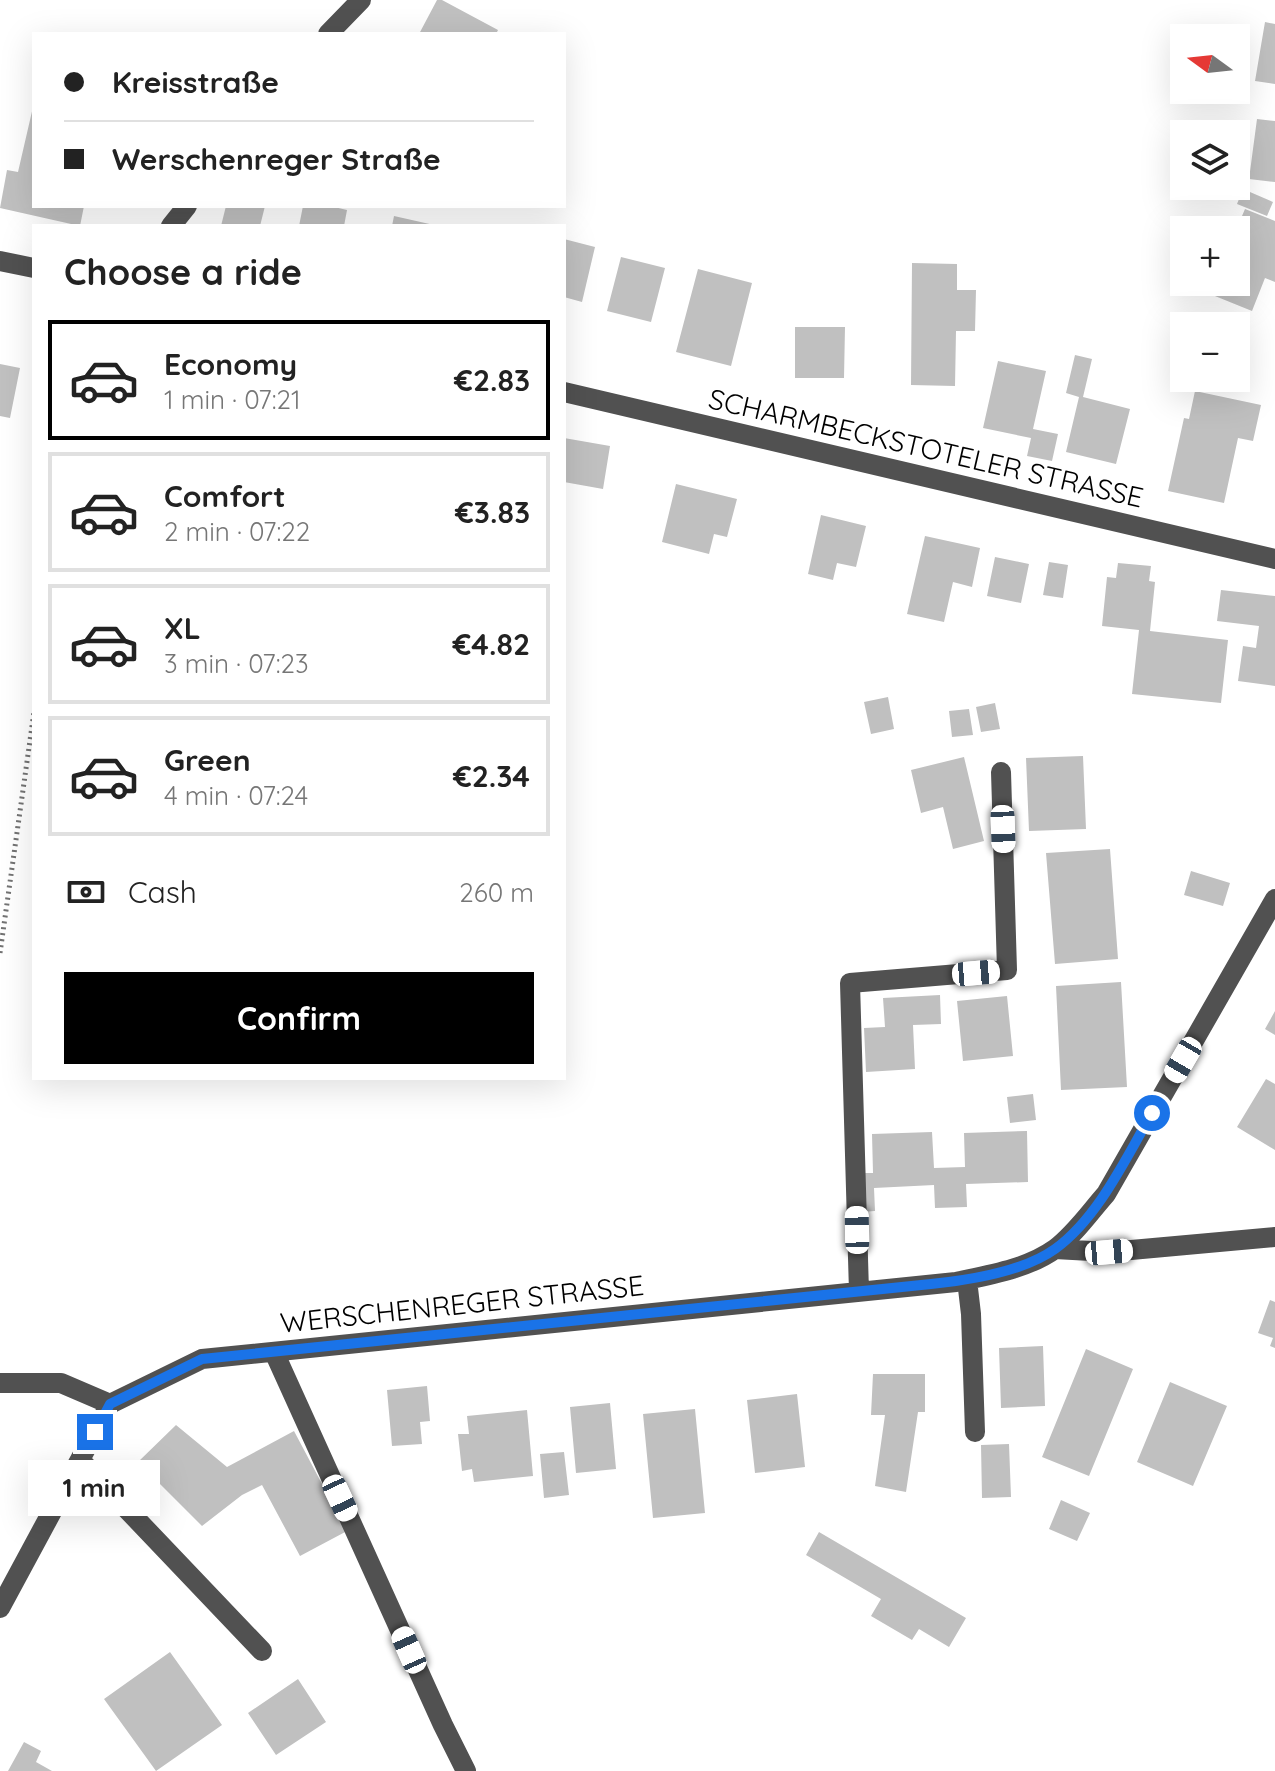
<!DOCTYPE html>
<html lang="en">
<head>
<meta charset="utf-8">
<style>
	body { margin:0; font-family:Quicksand,sans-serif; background:#f6f6f6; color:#222; height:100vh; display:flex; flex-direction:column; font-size:30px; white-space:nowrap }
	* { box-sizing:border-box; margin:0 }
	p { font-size:26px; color:#767676 }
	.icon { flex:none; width:44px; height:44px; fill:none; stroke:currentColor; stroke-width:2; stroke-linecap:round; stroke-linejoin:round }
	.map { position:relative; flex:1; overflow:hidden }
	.details { position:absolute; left:32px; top:224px; width:534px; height:856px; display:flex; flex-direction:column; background:#fff; border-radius:0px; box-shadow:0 8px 32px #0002 }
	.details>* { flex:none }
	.top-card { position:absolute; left:32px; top:32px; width:534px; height:176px; border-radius:0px; box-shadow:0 8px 32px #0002; display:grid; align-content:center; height:176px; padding:0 32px; background:#fff }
	.needle { width:52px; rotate:285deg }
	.fabs { position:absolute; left:1170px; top:24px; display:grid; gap:16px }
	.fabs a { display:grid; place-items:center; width:80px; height:80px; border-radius:0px; background:#fff; box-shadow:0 8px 32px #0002; font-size:40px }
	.end { position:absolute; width:36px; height:36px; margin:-18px; border:10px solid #1a73e8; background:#fff; box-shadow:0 0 0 4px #fff }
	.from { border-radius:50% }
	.bubble { position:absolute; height:56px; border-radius:0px; background:#fff; box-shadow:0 8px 32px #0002; font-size:26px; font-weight:700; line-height:56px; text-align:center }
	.car { position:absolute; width:24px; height:48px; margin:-24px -12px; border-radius:10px; box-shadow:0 0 6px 2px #0007; background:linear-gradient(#fff 24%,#345 0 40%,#fff 0 76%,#345 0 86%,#fff 0) }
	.top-card b { display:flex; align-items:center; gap:28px; height:76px; font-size:30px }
	.top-card b+b { border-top:2px solid #e0e0e0 }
	.top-card i { width:20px; height:20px; background:#222 }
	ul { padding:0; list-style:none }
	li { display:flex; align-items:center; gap:24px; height:120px; margin:0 16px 12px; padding:0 16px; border:4px solid #e0e0e0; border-radius:0px }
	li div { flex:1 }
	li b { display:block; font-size:30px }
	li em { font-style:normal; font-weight:700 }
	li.selected { border-color:#000 }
	li>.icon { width:72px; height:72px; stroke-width:1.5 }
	h2 { padding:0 32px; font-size:36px; line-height:96px }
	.pay { display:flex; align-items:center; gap:20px; height:88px; padding:0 32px; font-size:30px }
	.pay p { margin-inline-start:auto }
	.primary-button { display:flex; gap:16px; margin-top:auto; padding:16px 32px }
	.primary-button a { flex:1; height:92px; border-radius:0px; background:#000; color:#fff; font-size:32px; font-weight:700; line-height:92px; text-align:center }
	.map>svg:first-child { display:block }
	.building { fill:#c0c0c0 }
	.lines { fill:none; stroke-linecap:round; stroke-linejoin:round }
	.path { stroke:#737373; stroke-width:5; stroke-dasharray:2 4; stroke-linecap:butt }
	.minor { stroke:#515151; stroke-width:20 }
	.route { stroke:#1a73e8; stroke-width:10 }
	.labels { text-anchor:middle; stroke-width:8; stroke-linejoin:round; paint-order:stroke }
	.street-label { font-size:28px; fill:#000; stroke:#fff }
</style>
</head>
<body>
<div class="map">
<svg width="1275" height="1771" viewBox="0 0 1275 1771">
	<rect width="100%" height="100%" fill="#fff"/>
	<!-- building -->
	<path class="building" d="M437,0H442L498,30L496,34H419Z
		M1265,22L1275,24V84L1255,81Z
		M1236,83L1242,84L1238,102L1208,97L1209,90H1236Z
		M33,107L34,206H84L80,226L0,208L7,170L18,172Z
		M1257,119L1275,121V182L1249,179Z
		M1243,189L1273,202L1267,216L1237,204Z
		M226,206H265L260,226H221Z
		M303,206H330L347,210L344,226H299Z
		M1245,209L1275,221V282L1265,278L1252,311L1210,294L1215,282H1236V230Z
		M394,216L434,225L433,226H392Z
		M564,239L595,247L582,302L564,297Z
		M621,257L665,268L651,322L607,311Z
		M1184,258V282H1195L1193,288L1175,280Z
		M912,263L957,264V290H976L975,331H956L955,386L911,385Z
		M698,269L752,283L731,366L676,352Z
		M795,327H845L844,378H795Z
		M1075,355L1092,359L1083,397L1130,409L1116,464L1066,452L1079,397L1066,393Z
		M998,361L1046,371L1033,429L1058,434L1052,461L1027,456L1031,438L983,428Z
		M0,364L20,368L10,418L0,416Z
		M1195,391L1261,405L1253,441L1238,438L1224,503L1168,491L1184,418L1189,419Z
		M564,438L610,446L603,489L564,482Z
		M676,484L737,499L727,537L714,534L709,554L662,542Z
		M821,515L866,526L856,567L837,563L833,580L808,574Z
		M925,536L980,548L972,587L953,582L944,622L907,614Z
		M995,557L1029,564L1021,603L987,596Z
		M1049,562L1068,565L1063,598L1043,595Z
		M1118,563L1151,566L1149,581L1155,582L1150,631L1228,640L1221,703L1132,694L1139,630L1102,626L1107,577L1116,578Z
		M1221,590L1275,596V686L1238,681L1243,646L1256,648L1259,626L1217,621Z
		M888,697L894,729L871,734L864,702Z
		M995,703L1000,729L981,732L976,707Z
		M969,709L973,735L952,737L949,711Z
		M1083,756L1086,829L1029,831L1026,758Z
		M964,757L984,841L953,849L943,807L921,813L911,770Z
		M1110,849L1118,959L1055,964L1046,853Z
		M1191,871L1230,883L1223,906L1184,895Z
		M1121,982L1127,1087L1061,1090L1056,986Z
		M940,995L941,1024L913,1025L915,1069L866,1072L864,1028L885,1027L883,998Z
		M1007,996L1013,1056L963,1061L957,1001Z
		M1275,1011V1035L1265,1029Z
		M1266,1079L1275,1084V1150L1237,1127Z
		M1033,1094L1036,1120L1010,1123L1007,1097Z
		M1027,1131L1028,1182L966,1184L967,1207L935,1208L934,1185L874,1188L875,1211L861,1212L859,1173H873L872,1134L932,1132L934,1168L965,1167L964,1133Z
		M1270,1300L1275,1302V1348L1270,1346L1273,1338L1258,1333Z
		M1043,1346L1045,1406L1001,1408L999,1348Z
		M1086,1349L1133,1369L1089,1476L1042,1457Z
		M873,1374H925V1412H918L906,1492L875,1486L885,1415H871Z
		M1170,1382L1227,1406L1193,1486L1137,1462Z
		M427,1386L430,1421L420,1422L422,1444L392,1446L387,1390Z
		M797,1394L805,1467L755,1473L747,1400Z
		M610,1403L616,1469L576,1473L570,1407Z
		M695,1409L705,1513L653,1518L643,1414Z
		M527,1410L533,1476L474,1482L472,1469L462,1471L458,1434H469L467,1416Z
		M176,1425L227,1467L294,1431L347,1531L300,1556L262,1485L242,1495L202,1526L138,1462Z
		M1009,1444L1011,1497L982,1498L981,1445Z
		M564,1452L569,1495L544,1498L540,1454Z
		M1061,1500L1090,1513L1077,1541L1049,1529Z
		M819,1532L966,1618L949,1647L919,1629L912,1640L871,1616L881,1599L806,1555Z
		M170,1652L222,1725L156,1771L104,1699Z
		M298,1679L326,1722L276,1755L248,1713Z
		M24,1742L41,1751L36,1762L52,1771H8Z"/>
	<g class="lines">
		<!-- path -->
		<path class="path" d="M0,953L34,712"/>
		<!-- minor -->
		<path class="minor" d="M328,34L361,0
			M171,226L187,206
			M0,261L34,268
			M564,392L1275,559
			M1055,1249L1109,1252L1275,1237
			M967,1280L971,1314L975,1432
			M859,1292L850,983L1007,970L1001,772
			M274,1352L443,1725L466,1771
			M0,1383H61L110,1404
			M80,1460L262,1651
			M0,1608L110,1404L202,1359L956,1282C989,1275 1027,1269 1055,1249C1075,1234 1090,1212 1106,1194L1275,899"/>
	</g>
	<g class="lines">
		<!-- route -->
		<path class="route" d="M95,1432L110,1404L202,1359L931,1284C971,1280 1023,1272 1055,1249C1098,1218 1126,1158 1152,1113"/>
	</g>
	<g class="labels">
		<!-- street labels -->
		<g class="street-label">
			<text transform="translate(926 448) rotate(13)" y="10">SCHARMBECKSTOTELER STRASSE</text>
			<text transform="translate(462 1304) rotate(-6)" y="10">WERSCHENREGER STRASSE</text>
		</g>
	</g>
</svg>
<div class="fabs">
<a><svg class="needle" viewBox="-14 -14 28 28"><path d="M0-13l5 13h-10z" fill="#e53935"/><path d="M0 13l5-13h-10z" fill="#767676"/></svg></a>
<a><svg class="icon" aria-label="layers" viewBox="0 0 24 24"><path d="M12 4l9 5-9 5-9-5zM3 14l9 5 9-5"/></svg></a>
<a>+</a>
<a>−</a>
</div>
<i class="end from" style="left:1152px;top:1113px"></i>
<i class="end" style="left:95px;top:1432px"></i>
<div class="bubble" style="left:28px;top:1460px;width:132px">1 min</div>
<i class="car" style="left:1003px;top:829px;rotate:178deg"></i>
<i class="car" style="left:976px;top:973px;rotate:85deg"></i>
<i class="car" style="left:1183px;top:1060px;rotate:210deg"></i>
<i class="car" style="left:857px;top:1230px;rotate:359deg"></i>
<i class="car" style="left:1109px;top:1252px;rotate:85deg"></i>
<i class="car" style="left:340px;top:1498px;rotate:155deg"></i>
<i class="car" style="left:409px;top:1650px;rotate:336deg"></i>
<div class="top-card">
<b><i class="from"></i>Kreisstraße</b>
<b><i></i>Werschenreger Straße</b>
</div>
<section class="details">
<h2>Choose a ride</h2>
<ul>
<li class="selected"><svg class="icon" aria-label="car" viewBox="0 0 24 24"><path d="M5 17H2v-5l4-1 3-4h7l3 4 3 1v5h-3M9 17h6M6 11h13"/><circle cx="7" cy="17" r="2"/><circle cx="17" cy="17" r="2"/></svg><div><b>Economy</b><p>1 min · 07:21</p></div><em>€2.83</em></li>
<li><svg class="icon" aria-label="car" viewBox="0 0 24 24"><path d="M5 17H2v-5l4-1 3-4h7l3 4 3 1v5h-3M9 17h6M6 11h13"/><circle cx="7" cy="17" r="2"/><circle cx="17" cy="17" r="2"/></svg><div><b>Comfort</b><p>2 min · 07:22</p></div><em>€3.83</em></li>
<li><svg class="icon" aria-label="car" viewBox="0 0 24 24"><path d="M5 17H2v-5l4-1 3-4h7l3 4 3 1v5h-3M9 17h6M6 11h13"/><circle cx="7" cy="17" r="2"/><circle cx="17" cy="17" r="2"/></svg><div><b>XL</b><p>3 min · 07:23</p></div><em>€4.82</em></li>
<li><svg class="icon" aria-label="car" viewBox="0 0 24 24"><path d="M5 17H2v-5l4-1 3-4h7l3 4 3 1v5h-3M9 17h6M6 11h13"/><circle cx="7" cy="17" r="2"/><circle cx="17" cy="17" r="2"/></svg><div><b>Green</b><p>4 min · 07:24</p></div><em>€2.34</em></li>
</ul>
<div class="pay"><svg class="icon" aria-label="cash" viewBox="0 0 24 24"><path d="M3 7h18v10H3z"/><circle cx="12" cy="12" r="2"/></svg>Cash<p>260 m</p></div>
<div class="primary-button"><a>Confirm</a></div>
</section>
</div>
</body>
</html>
